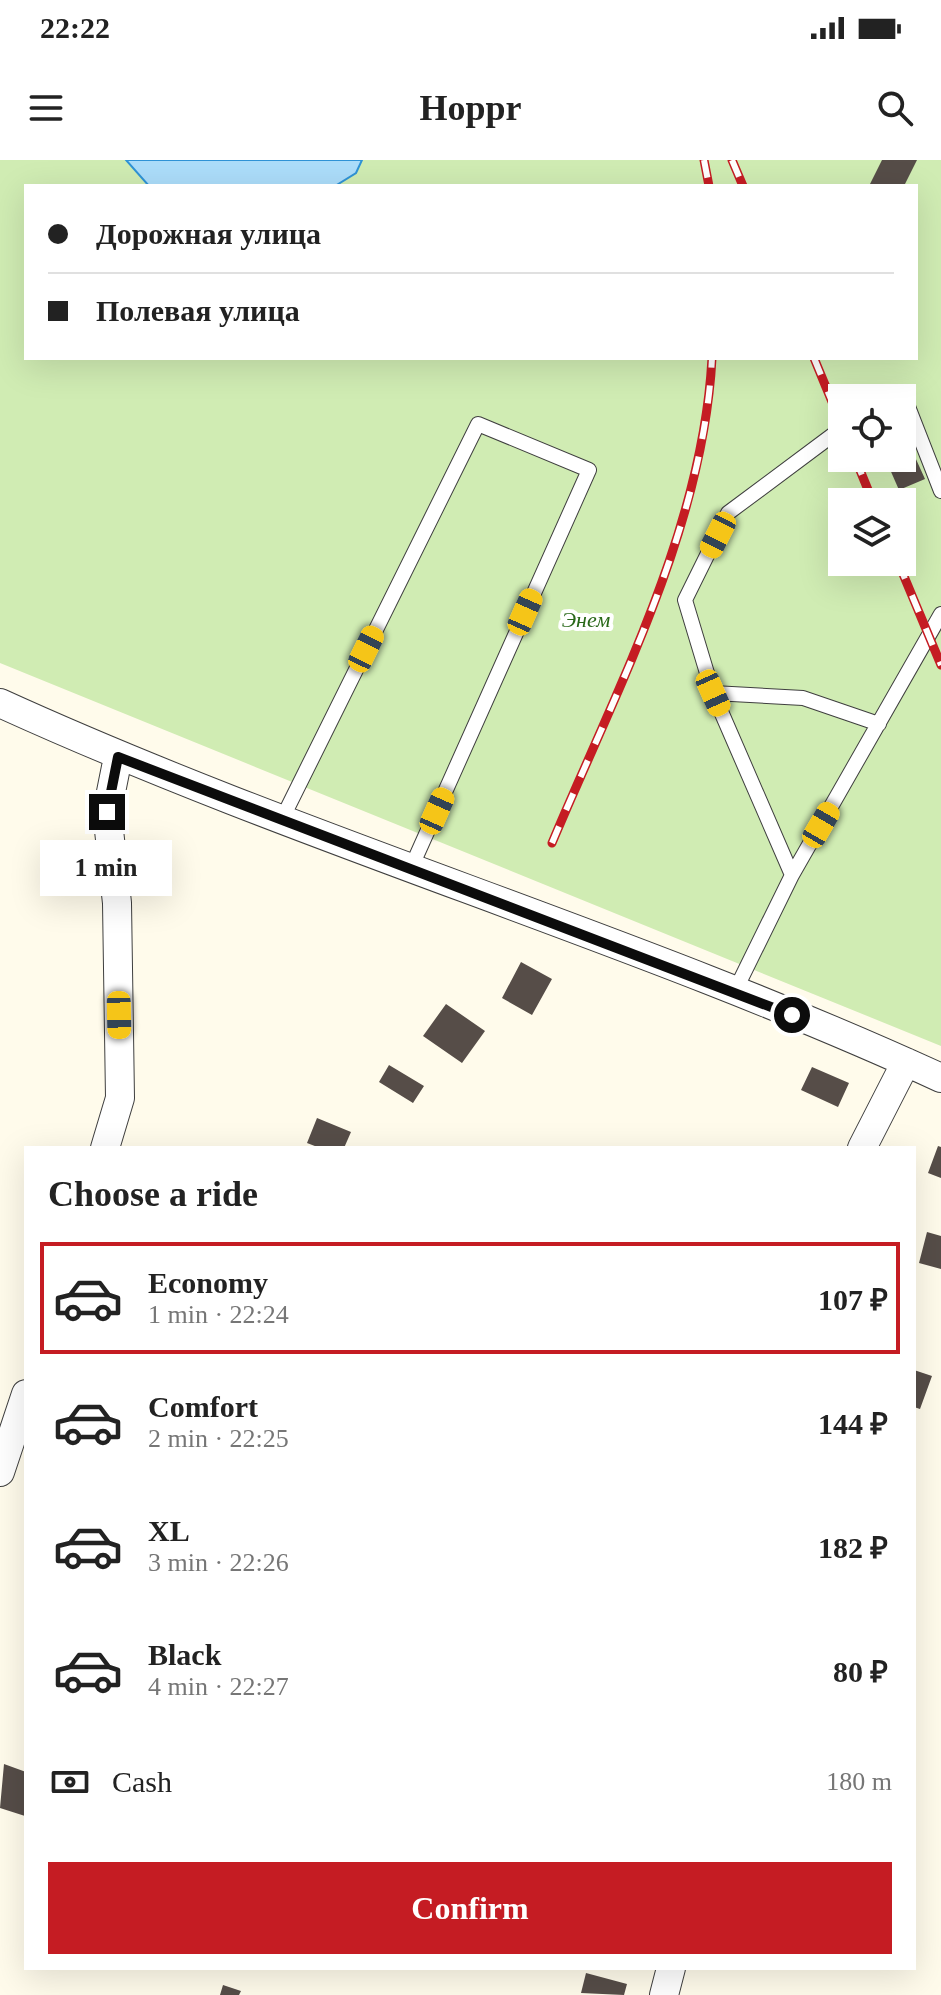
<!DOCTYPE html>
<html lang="en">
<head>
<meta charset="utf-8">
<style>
	body { margin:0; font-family:Georgia,serif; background:#f6f6f6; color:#222; height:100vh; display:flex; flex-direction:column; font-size:30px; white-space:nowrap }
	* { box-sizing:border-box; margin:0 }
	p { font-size:26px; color:#767676 }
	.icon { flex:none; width:44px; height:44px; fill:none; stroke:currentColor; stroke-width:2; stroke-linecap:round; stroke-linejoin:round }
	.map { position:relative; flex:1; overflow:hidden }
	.side { position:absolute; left:24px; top:986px; width:892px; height:824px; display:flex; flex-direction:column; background:#fff; border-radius:0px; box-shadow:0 8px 32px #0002 }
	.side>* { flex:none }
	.guide { position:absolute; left:24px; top:24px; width:894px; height:176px; border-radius:0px; box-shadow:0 8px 32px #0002; display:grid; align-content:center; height:176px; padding:0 24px; background:#fff }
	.tools { position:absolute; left:828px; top:224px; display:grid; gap:16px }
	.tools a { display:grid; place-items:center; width:88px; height:88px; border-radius:0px; background:#fff; box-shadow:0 8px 32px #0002; font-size:40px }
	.end { position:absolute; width:36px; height:36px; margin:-18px; border:10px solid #0c0c0c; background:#fff; box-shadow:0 0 0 4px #fff }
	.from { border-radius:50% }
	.bubble { position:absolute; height:56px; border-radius:0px; background:#fff; box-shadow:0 8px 32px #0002; font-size:26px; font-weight:700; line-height:56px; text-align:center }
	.car { position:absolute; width:24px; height:48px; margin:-24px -12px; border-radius:10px; box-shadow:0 0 6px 2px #0007; background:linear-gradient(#f5c518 24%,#345 0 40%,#f5c518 0 76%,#345 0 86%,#f5c518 0) }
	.guide b { display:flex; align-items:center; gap:28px; height:76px; font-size:30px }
	.guide b+b { border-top:2px solid #e0e0e0 }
	.guide i { width:20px; height:20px; background:#222 }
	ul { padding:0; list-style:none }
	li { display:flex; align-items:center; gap:24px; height:112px; margin:0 16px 12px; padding:0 8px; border:4px solid transparent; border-radius:0px }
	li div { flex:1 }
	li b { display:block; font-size:30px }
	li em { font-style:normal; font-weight:700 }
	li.selected { border-color:#c51c23 }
	li>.icon { width:72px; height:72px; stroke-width:1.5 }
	h2 { padding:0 24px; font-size:36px; line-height:96px }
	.pay { display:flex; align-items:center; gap:20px; height:88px; padding:0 24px; font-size:30px }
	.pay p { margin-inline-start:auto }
	.action { display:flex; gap:16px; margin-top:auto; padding:16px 24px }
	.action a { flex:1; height:92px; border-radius:0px; background:#c51c23; color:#fff; font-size:32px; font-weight:700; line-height:92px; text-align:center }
	.status { display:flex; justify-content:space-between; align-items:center; height:56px; padding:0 40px; background:#fff; direction:ltr }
	.status svg { height:22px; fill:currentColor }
	header { display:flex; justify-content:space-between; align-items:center; height:104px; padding:0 24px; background:#fff; font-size:36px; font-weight:700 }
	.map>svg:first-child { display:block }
	.green { fill:#d0ecb3; fill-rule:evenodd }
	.water { fill:#acddfa; stroke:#2f93d6; stroke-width:2 }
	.building { fill:#564d48 }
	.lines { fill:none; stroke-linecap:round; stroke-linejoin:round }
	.lane-casing { stroke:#3f3f3f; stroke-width:16 }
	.street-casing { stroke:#3f3f3f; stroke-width:30 }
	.lane { stroke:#fff; stroke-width:14 }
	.street { stroke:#fff; stroke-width:28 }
	.rail-casing { stroke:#c51c23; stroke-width:9 }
	.rail { stroke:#fff; stroke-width:6; stroke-dasharray:18; stroke-linecap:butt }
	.route { stroke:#0c0c0c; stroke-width:10 }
	.labels { text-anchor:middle; stroke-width:8; stroke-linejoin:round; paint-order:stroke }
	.park-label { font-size:22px; font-style:italic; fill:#296819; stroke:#fff }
</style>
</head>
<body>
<div class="status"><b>22:22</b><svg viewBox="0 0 49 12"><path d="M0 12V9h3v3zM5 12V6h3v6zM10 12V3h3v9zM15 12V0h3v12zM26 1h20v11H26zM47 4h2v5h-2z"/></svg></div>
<header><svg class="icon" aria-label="menu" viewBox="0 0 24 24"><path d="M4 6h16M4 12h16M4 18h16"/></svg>Hoppr<svg class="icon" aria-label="search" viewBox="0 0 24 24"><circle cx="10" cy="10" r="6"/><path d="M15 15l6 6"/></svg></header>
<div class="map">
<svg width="941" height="1835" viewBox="0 0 941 1835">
	<rect width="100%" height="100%" fill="#fffbeb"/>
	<!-- green -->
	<path class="green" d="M0,0H941V886L0,503ZM26,26H916V198H26ZM842,238H902V298H842ZM842,342H902V402H842Z"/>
	<!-- water -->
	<path class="water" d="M126,0H362L356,13L335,26H149Z"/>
	<!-- building -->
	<path class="building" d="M882,0H917L904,26H869Z
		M910,286L925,319L899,330L885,298H902V290Z
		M521,802L552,819L532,855L502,838Z
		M446,844L485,871L462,903L423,876Z
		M389,905L424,926L413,943L379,922Z
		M812,907L849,923L838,947L801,930Z
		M317,958L351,972L344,988H320L307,983Z
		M938,986L941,987V1018L928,1013Z
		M927,1072L941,1076V1109L919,1103Z
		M914,1210L932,1216L920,1249L914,1247Z
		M4,1604L26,1612L25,1656L0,1648Z
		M586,1813L627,1824L624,1835L581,1833Z
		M223,1825L241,1831L239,1835H220Z"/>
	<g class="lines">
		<!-- lane casing -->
		<g class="lane-casing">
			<path id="lane" d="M902,246L907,244L941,331
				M713,533L803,538L879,564
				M282,659L478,264L589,310L411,708
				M792,715L713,533L685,440L728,353L842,268
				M735,831L792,715L941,454"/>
		</g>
		<!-- street casing -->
		<g class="street-casing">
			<path id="street" d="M0,543C307,683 634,777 941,918
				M105,988L120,938L117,743L107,652L118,597
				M862,988L906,902
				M0,1312L26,1234
				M664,1835L671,1808"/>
		</g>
		<!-- lane -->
		<use href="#lane" class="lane"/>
		<!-- street -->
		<use href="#street" class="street"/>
		<!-- rail casing -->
		<g class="rail-casing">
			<path id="rail" d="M704,0L709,26
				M732,0L743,26
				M814,198L842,266
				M855,298L873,342
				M898,402L941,505
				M552,683C617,528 703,368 712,198"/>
		</g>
		<!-- rail -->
		<use href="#rail" class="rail"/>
	</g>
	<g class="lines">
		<!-- route -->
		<path class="route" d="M107,652L118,597L792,855"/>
	</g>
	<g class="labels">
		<!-- park labels -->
		<g class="park-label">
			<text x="586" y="467">Энем</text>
		</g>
	</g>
</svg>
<div class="tools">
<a><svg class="icon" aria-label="locate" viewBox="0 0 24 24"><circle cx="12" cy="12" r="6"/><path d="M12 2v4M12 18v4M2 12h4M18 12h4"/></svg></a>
<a><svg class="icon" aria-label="layers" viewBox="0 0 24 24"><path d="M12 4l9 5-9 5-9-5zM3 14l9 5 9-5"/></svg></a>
</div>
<i class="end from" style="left:792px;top:855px"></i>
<i class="end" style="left:107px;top:652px"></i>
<div class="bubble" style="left:40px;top:680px;width:132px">1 min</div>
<i class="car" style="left:718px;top:375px;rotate:207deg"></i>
<i class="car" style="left:525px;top:452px;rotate:24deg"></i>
<i class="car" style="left:366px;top:489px;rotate:26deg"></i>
<i class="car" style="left:713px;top:533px;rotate:156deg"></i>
<i class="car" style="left:437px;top:651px;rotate:24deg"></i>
<i class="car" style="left:821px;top:665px;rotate:30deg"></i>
<i class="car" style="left:119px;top:855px;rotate:179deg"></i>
<div class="guide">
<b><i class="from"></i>Дорожная улица</b>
<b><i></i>Полевая улица</b>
</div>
<section class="side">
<h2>Choose a ride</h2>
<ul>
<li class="selected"><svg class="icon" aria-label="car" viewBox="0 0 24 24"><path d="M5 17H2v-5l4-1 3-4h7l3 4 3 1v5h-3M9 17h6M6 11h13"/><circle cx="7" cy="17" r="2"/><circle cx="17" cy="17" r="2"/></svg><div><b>Economy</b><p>1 min · 22:24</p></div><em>107 ₽</em></li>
<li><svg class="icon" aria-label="car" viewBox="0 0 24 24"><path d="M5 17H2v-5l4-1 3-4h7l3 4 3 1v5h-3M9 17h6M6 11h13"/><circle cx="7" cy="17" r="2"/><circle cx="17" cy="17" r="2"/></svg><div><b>Comfort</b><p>2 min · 22:25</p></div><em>144 ₽</em></li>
<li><svg class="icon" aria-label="car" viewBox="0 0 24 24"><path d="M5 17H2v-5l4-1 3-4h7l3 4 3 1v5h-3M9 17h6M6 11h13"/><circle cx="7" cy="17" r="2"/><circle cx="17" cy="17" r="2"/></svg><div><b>XL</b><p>3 min · 22:26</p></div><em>182 ₽</em></li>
<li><svg class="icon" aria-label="car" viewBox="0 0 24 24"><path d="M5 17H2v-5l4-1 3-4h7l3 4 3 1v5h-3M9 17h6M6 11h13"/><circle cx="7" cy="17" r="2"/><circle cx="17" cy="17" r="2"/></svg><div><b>Black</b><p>4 min · 22:27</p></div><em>80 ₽</em></li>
</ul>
<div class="pay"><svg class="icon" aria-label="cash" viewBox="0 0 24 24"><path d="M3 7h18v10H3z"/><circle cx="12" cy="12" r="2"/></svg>Cash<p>180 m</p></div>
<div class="action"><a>Confirm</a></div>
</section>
</div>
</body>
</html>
